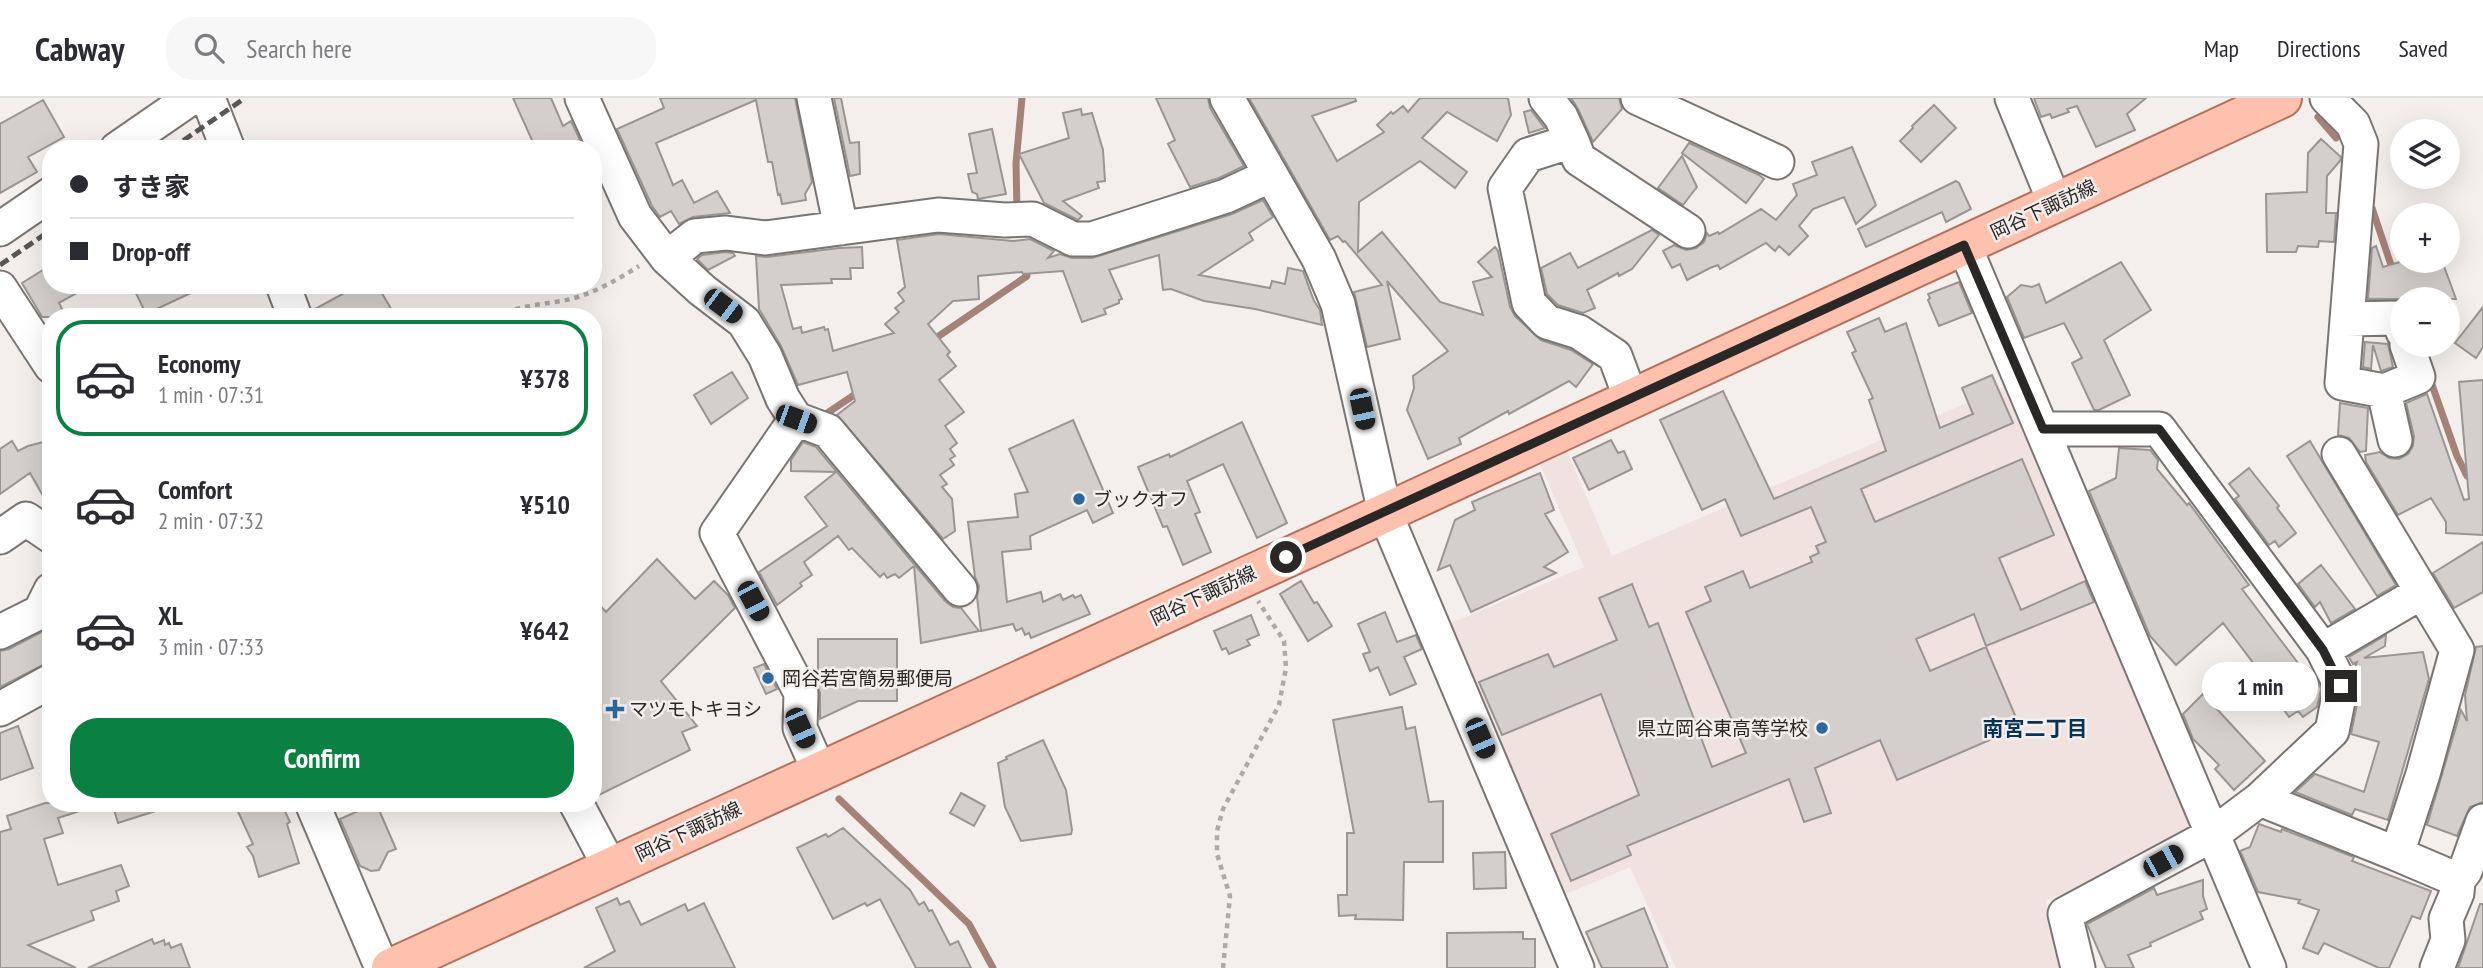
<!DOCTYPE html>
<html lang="en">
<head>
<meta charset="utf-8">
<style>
	body { margin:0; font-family:"PT Sans Narrow","Noto Sans JP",sans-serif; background:#f7f7f7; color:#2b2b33; height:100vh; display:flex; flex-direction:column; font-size:26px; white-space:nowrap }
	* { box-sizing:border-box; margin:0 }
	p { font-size:23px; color:#7c7c81 }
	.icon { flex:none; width:38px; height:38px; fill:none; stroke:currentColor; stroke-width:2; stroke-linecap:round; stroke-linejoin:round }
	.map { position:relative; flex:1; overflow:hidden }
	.side { position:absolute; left:42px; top:210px; width:560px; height:504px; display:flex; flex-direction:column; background:#fff; border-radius:28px; box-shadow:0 7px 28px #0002 }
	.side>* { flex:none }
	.guide { position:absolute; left:42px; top:42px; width:560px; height:154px; border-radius:28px; box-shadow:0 7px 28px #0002; display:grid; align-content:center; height:154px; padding:0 28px; background:#fff }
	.tools { position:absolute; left:2390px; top:21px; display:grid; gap:14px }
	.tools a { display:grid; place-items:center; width:70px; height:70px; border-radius:50%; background:#fff; box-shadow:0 7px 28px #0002; font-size:35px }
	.end { position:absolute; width:32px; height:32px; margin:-16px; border:9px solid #2a2827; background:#fff; box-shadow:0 0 0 4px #fff }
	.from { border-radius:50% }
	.bubble { position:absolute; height:49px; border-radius:24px; background:#fff; box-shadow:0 7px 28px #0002; font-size:23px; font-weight:600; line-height:49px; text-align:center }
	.car { position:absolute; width:21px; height:42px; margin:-21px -10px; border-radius:9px; box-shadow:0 0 5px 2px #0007; background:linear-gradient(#222 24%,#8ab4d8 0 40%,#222 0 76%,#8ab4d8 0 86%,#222 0) }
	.guide b { display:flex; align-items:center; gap:24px; height:66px; font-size:26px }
	.guide b+b { border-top:2px solid #e1e1e2 }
	.guide i { width:18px; height:18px; background:#2b2b33 }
	ul { padding:12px 0 0; list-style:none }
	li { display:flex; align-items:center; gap:21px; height:116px; margin:0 14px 10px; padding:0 14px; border:4px solid transparent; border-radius:28px }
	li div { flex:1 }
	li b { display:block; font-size:26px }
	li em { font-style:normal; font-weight:600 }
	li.active { border-color:#0b8043 }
	li>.icon { width:63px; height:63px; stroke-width:1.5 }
	.action { display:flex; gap:14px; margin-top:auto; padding:14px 28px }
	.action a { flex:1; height:80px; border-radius:28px; background:#0b8043; color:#fff; font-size:28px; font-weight:600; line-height:80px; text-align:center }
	header { display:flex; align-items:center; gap:42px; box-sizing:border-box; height:98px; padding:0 35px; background:#fff; border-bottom:2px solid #e1e1e2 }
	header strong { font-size:33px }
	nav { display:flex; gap:38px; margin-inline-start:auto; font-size:24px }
	.search { width:490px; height:63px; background:#f7f7f7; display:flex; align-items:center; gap:18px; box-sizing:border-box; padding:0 24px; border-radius:28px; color:#7c7c81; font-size:26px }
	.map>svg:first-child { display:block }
	.built { fill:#f0e2de }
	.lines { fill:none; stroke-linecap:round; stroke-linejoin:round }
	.stream { stroke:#a58276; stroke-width:7 }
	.building { fill:#d4cfcd; stroke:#9a9593; stroke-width:2 }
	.minor-casing { stroke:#7a7573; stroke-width:37 }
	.major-casing { stroke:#b4705a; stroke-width:42 }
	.path { stroke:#ada9a7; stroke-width:4.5; stroke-dasharray:5 5; stroke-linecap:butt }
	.minor { stroke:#fff; stroke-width:33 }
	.major { stroke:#fec1ad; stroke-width:38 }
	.rail { stroke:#595755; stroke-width:5; stroke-dasharray:10 5; stroke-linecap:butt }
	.route { stroke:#2a2827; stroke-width:9 }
	.poi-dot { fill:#2a689f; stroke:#f4efed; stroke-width:2.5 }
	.labels { text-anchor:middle; stroke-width:5; stroke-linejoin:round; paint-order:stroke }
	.street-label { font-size:19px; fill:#2a2827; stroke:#f4efed }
	.poi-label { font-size:19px; fill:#2a2827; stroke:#f4efed; text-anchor:start }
	.neighbourhood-label { font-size:21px; font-weight:bold; fill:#063358; stroke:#f4efed }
</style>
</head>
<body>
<header>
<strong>Cabway</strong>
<div class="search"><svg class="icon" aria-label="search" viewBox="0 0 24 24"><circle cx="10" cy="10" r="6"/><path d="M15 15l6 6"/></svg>Search here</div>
<nav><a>Map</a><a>Directions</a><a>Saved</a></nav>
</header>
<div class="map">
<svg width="2483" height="870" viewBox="0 0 2483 870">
	<rect width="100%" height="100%" fill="#f4efed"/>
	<!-- built -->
	<path class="built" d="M2013,285L2199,729L2195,739L2046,803L2062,870H1676L1630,769L1564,797L1439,530L1584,469L1538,361L1565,349L1612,458Z"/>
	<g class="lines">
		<!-- stream -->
		<path class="stream" d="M2318,19L2336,40
			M2372,110L2394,176
			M1017,114L1016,65L1022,0
			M930,244L1027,178L1026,168
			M2430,281L2457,358L2467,378L2483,387
			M820,320L860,293
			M839,701L969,826L993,870"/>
	</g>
	<!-- building -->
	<path class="building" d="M513,0H551L563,28L571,23L580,42L574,45L577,51H536Z
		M660,0H795L812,84L805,96L806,102L782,106L780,96L778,97L772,64H768L756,2L656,45L673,87L682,82L694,105L717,93L730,115L693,119L679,126L671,113L660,119L652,108L617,31L664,10Z
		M834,0H841L850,45L859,44L860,76L850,78Z
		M1156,0H1208L1210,10L1244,68L1219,80L1190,89L1168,46L1175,42Z
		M1249,0H1355L1356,3L1312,18L1337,63L1384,34L1377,27L1391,14L1393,16L1403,8L1408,14L1420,0H1508L1511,17L1497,43L1447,14L1422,40L1467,74L1455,90L1420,63L1359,104L1358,154L1382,134L1440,204L1483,217L1473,184L1492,179L1478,164L1495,149L1498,153L1510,209L1515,218L1541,242L1571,252L1593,266L1576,289L1569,283L1509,316L1508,313L1459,340L1461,346L1428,361L1407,312L1414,290L1413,278L1448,253L1387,183L1400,241L1367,249L1354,194L1382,187L1345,143L1343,144L1338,138L1330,142Z
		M1571,0H1619L1622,11L1593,44L1578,11Z
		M2034,0H2146L2127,16L2135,32L2096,49L2077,8L2067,11L2069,14L2052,20L2050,16L2041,19Z
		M43,2L64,39L28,59L37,74L0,95V26Z
		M1934,7L1956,30L1921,64L1900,43L1913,30L1912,28Z
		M1081,11L1082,17L1092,15L1103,52L1105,83L1097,84L1099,90L1063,103L1082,118L1078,122L1044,105L1019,56L1069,40L1063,15Z
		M1531,12L1544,29L1545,30L1529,35L1524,14Z
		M992,31L1006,96L978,101L977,96L972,94L968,76L977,75L969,36Z
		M2321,41L2341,59L2340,63L2327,78L2326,115H2336L2334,144L2319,143L2318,149L2298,148L2296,154H2267L2266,96L2307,94L2308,55Z
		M1689,45L1759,77L1764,81L1746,105L1682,55Z
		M1852,49L1876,107L1856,126L1844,99L1813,111L1799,128L1808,138L1789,157L1779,148L1775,153L1766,145L1720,171L1718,167L1710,170L1687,182L1680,166L1672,170L1663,153L1674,147L1686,152L1696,150L1704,144L1707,135L1709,138L1718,134L1719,136L1761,111L1776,122L1797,97L1793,86L1817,77L1812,64Z
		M1682,58L1697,89L1683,107L1658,90Z
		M1956,83L1959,85L1971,111L1946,124L1942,114L1866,149L1858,131Z
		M1263,102L1273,119L1249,135L1253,142L1199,177L1270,190L1272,183L1285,186L1288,170L1303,173L1314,203L1320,212L1322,227L1255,211L1204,203L1171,191L1163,192L1159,157L1109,172L1122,201L1119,202V205L1104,211L1106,216L1082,224L1063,173L1023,176L1022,174L978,178L979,201L953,203L928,226L950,254L947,257L956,268L939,282L964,314L945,328L957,345L950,351L955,358L950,361L954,367L940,377L947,386L942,389L952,401L955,433L943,441L837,317L855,303L847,274L798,287L781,248L759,211L756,158L767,159L839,150L862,149L863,170H850L851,181H831L832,185L781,187L793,231L801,229L802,235L824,229L825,232L828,231L833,253L894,235L885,226L899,214L895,210L904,203L898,195L905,189L897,142L939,136L1013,143L1030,141L1054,153L1048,160L1060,156L1072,160H1092L1232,116Z
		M1652,132L1659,137L1632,171L1619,178L1618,175L1587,192L1595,210L1583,215L1558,207L1547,196L1541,170L1570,155L1578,170Z
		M2376,148L2383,169L2403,163H2442L2456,201H2368L2372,150Z
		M726,154L733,155L735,158L708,172L697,161L702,157Z
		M2121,164L2151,212L2104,242L2130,297L2099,312H2094L2072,265L2082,260L2064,225L2024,240L2007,199L2021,187L2032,189L2039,186L2046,205Z
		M51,167V187H91L59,205L66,219H42L22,185Z
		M1959,184L1972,215L1939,228L1928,202L1930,200L1928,196Z
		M132,187H208L146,216Z
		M359,187H377L396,219H314L313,212Z
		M2483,209V249L2476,260L2455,245Z
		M1879,220L1885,234L1906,225L1940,330L1973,316L1962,290L1992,277L2013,325L1861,391L1875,424L2022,361L2054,437L1999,460L2021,512L2085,483L2094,504L1986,548L1974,516L1916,541L1930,573L1986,549L2020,629L1897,682L1880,642L1815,670L1831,715L1804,724L1789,681L1627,748L1631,757L1571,783L1551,736L1639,697L1601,596L1502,637L1479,584L1548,556L1554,569L1617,542L1599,500L1632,486L1649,529L1658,525L1712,669L1746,655L1686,514L1711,503L1705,489L1743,473L1750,490L1812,464L1810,459L1819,455L1816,448L1826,444L1811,409L1741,438L1725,401L1702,412L1660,322L1723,293L1774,401L1886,353L1869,302L1873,300L1852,255L1856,253L1847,234Z
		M2365,244L2388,246L2393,269L2381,273L2373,247L2371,271L2363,269Z
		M732,274L748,300L711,326L694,297Z
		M2483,282V437L2446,435V424L2431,400L2398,417L2366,364L2365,357L2380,354L2389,360L2399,361L2408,356L2413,348L2414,338L2406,305L2427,296L2464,402L2469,401L2459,284Z
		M2340,305L2368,310L2366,353L2360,354L2349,340L2338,337Z
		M1073,322L1113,415L1093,425L1087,412L1030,438L1031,451L1002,454L1007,504L1041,494L1043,504L1060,496L1063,502L1073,497L1075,500L1081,497L1090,516L1031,540L1029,535L1025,537L1022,530L1016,533L1013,526L981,533L977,499L979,488L975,479L968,424L1018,419L1015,396L1028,394L1009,351Z
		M1242,324L1287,425L1257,440L1223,366L1187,383L1200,414L1195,416L1211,454L1183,467L1167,428L1163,429L1138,369L1169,356L1170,359Z
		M51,342V412L30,375L0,396V351L12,343L18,353L28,348Z
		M1611,342L1618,355L1624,353L1632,371L1589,392L1573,360Z
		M2310,343L2396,487L2377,498L2287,358Z
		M803,344L816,349L945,503L953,509L961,510L979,533L921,545L914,468L899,480L895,476L887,480L884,475L880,479L852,450L849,452L838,438L804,464L812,477L800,485L802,488L777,507L759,474L827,428L805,399L836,374L791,373V362Z
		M2119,350L2150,352L2158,362L2157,371L2187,407L2189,405L2249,487L2242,491L2304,573L2309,570L2314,576L2321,591L2317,609L2303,619L2298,613L2289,619L2272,596L2275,594L2223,525L2176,567L2150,538L2089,393L2116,380Z
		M2249,370L2279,408L2277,410L2296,435L2279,449L2275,443L2269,447L2235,401L2239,398L2229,386Z
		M1540,375L1554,412L1545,416L1568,454L1544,469L1556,475L1471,514L1450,467L1438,472L1455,422L1475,412L1472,404Z
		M2483,444V494L2454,510L2433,475Z
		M657,461L695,501L714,483L728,497L735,510L661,583L697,628L682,634L690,652L595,699L593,500L606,514Z
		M2321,467L2355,511L2331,525L2320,504L2315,509L2298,486Z
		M1301,483L1314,505L1317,504L1332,528L1308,543L1280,496Z
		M1385,514L1397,544L1416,537L1422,551L1404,559L1416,586L1390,597L1378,569L1370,573L1363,556L1370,554L1358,526Z
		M1251,517L1259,537L1247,542L1250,547L1229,556L1226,550L1222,552L1214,533Z
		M51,529V563L0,589V553L9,551Z
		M2386,537L2385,548L2364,560L2423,554L2429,581L2388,722L2355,711L2352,717L2295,694L2315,676L2364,694L2379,644L2351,636L2360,591L2354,572L2357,564L2353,566L2349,559Z
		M818,541H897V603H858L820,621V595L813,577L818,575Z
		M2483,548V704L2470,709L2457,738L2427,727L2461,612L2467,623L2465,597L2476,549Z
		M764,566L777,591L766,596L754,570Z
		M2203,596L2265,663L2234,692L2215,671L2219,667L2193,641L2183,616Z
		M1402,609L1406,631L1415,629L1429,704L1443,703V764H1404L1403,822L1355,821L1356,817L1339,818L1338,797H1347V735H1354L1333,622Z
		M18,628L33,670L0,682V635Z
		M1043,642L1066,692L1072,732L1071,736L1021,743L1005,709L998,665L1007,661L1006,659Z
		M961,695L985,708L974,728L950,715Z
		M45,705H92V709L58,720L63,735L44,741L58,787L121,767L129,788L116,793L119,803L91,813L94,822L28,847L76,870H0V734L11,731L7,718Z
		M112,705H167L168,709L118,725Z
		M234,705H281L290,724L287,726L299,765L259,779L253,758L247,749L253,746Z
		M376,705L396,751L388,754L379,772L371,773L360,768L340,721Z
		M2259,726L2281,734L2282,731L2354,759L2352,763L2431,793L2420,821L2412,818L2389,870H2379L2324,845L2318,856L2303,850L2319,812L2298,805L2300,802L2258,794L2240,753L2250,749Z
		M843,730L910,792L919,807L924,804L929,813L932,812L950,847L958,843L971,870H916L880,801L867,808L865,805L833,821L797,750L826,736L828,739Z
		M1505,754L1506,790L1474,791L1473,755Z
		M2203,782V798L2207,811L2200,814L2203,821L2150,845L2151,848L2128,857L2134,870H2106L2087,826L2154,790L2157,797Z
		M617,800L620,807L629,803L641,827L685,806L688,813L704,805L735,870H584L615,853L596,810Z
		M2480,806H2483V870H2458Z
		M1644,810L1668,870H1602L1586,834Z
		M1523,834V841H1535V870H1447V835Z
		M152,841L154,846L164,842L165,847L169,845L171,850L181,846L190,870H88Z"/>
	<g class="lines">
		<!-- minor casing -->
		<g class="minor-casing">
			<path id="minor" d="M208,0L228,51
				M582,0L635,118L667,160L702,192L744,224L765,258L783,301L796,321L717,435L801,595L800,630L819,673
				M814,0L841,130
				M1227,0L1319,161L1338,206L1385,415L1577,870
				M1546,0L1561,19L1572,43L1528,57L1505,90L1529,205L1547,224L1579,234L1615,258L1631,301
				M1638,0L1777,64
				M2012,0L2055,105
				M2327,0L2353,26L2361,46L2342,285L2384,293
				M1572,43L1579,61L1688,133
				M117,51L191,0
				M0,131L51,96
				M1964,147L2269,870
				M667,160L695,138L726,135L765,140L938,117L1005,122L1033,121L1073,141H1092L1226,98L1271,77
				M283,187L295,219
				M0,190L51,268
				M2347,221L2398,220L2403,234
				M796,321L828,333L960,491
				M2043,331H2159L2323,552L2341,588L2332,633L2260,701
				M2395,342L2384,293L2418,279L2407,247
				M0,439L26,421L51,438
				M0,534L40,514L51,492
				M2323,552L2422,494
				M0,611L51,583
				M312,705L382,870
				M576,705L610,769
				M2397,756L2458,782L2457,795L2446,821L2448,842L2437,870
				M2458,782L2465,773L2483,723
				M2078,870L2065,816L2212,737L2260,701L2397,756L2423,676L2457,552L2339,356"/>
		</g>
		<!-- major casing -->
		<g class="major-casing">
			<path id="major" d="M391,870L1385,415L2282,0"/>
		</g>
		<!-- path -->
		<path class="path" d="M497,219C519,206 546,207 571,201C596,194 617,182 639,168
			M1223,870L1230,798L1217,756V733L1223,711L1279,607L1286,570L1284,543L1258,503"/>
		<!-- minor -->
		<use href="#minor" class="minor"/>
		<!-- major -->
		<use href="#major" class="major"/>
		<!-- rail -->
		<path class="rail" d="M171,51L245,0
			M0,167L51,132"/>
	</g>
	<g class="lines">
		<!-- route -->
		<path class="route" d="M1286,459L1964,147L2043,331H2159L2323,552L2341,588"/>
	</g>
	<!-- markers -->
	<g class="poi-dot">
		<circle cx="1079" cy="401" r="7"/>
		<circle cx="768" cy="580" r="7"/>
		<path d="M611.5 600.5h7v7h7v7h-7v7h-7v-7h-7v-7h7z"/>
		<circle cx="1822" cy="630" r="7"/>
	</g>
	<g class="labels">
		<!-- street labels -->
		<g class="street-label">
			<text transform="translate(2043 111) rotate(-25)" y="7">岡谷下諏訪線</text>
			<text transform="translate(1203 497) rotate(-25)" y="7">岡谷下諏訪線</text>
			<text transform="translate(688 733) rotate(-25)" y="7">岡谷下諏訪線</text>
		</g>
		<!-- poi labels -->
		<g class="poi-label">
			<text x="1093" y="408">ブックオフ</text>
			<text x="782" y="587">岡谷若宮簡易郵便局</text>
			<text x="629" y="618">マツモトキヨシ</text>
			<text x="1808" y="637" text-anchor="end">県立岡谷東高等学校</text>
		</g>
		<!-- neighbourhood labels -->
		<g class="neighbourhood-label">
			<text x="2035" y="638">南宮二丁目</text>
		</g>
	</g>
</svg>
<div class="tools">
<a><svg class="icon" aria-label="layers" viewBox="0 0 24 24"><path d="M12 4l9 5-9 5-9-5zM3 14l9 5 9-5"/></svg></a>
<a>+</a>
<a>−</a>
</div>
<i class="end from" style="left:1286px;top:459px"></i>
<i class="end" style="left:2341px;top:588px"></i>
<div class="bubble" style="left:2202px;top:564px;width:116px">1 min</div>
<i class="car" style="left:723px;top:208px;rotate:127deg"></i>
<i class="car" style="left:1362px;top:311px;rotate:168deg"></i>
<i class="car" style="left:796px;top:321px;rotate:110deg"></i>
<i class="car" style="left:753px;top:503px;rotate:152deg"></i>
<i class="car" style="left:800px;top:630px;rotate:156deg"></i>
<i class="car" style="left:1480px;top:640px;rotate:157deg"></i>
<i class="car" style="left:2163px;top:763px;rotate:61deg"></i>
<div class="guide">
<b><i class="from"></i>すき家</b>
<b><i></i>Drop-off</b>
</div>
<section class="side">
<ul>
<li class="active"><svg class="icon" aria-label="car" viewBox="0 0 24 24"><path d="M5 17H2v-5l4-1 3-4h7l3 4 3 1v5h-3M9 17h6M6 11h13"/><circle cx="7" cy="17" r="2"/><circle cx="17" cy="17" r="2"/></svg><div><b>Economy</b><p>1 min · 07:31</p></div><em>¥378</em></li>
<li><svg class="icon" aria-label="car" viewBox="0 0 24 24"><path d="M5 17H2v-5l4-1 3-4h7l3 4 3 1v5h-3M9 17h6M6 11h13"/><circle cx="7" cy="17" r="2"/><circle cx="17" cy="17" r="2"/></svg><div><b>Comfort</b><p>2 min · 07:32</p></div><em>¥510</em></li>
<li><svg class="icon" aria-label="car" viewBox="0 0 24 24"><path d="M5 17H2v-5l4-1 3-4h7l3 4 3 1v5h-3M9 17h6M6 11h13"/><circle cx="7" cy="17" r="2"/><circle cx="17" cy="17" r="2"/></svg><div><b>XL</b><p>3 min · 07:33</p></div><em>¥642</em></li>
</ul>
<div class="action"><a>Confirm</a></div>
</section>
</div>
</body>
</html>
